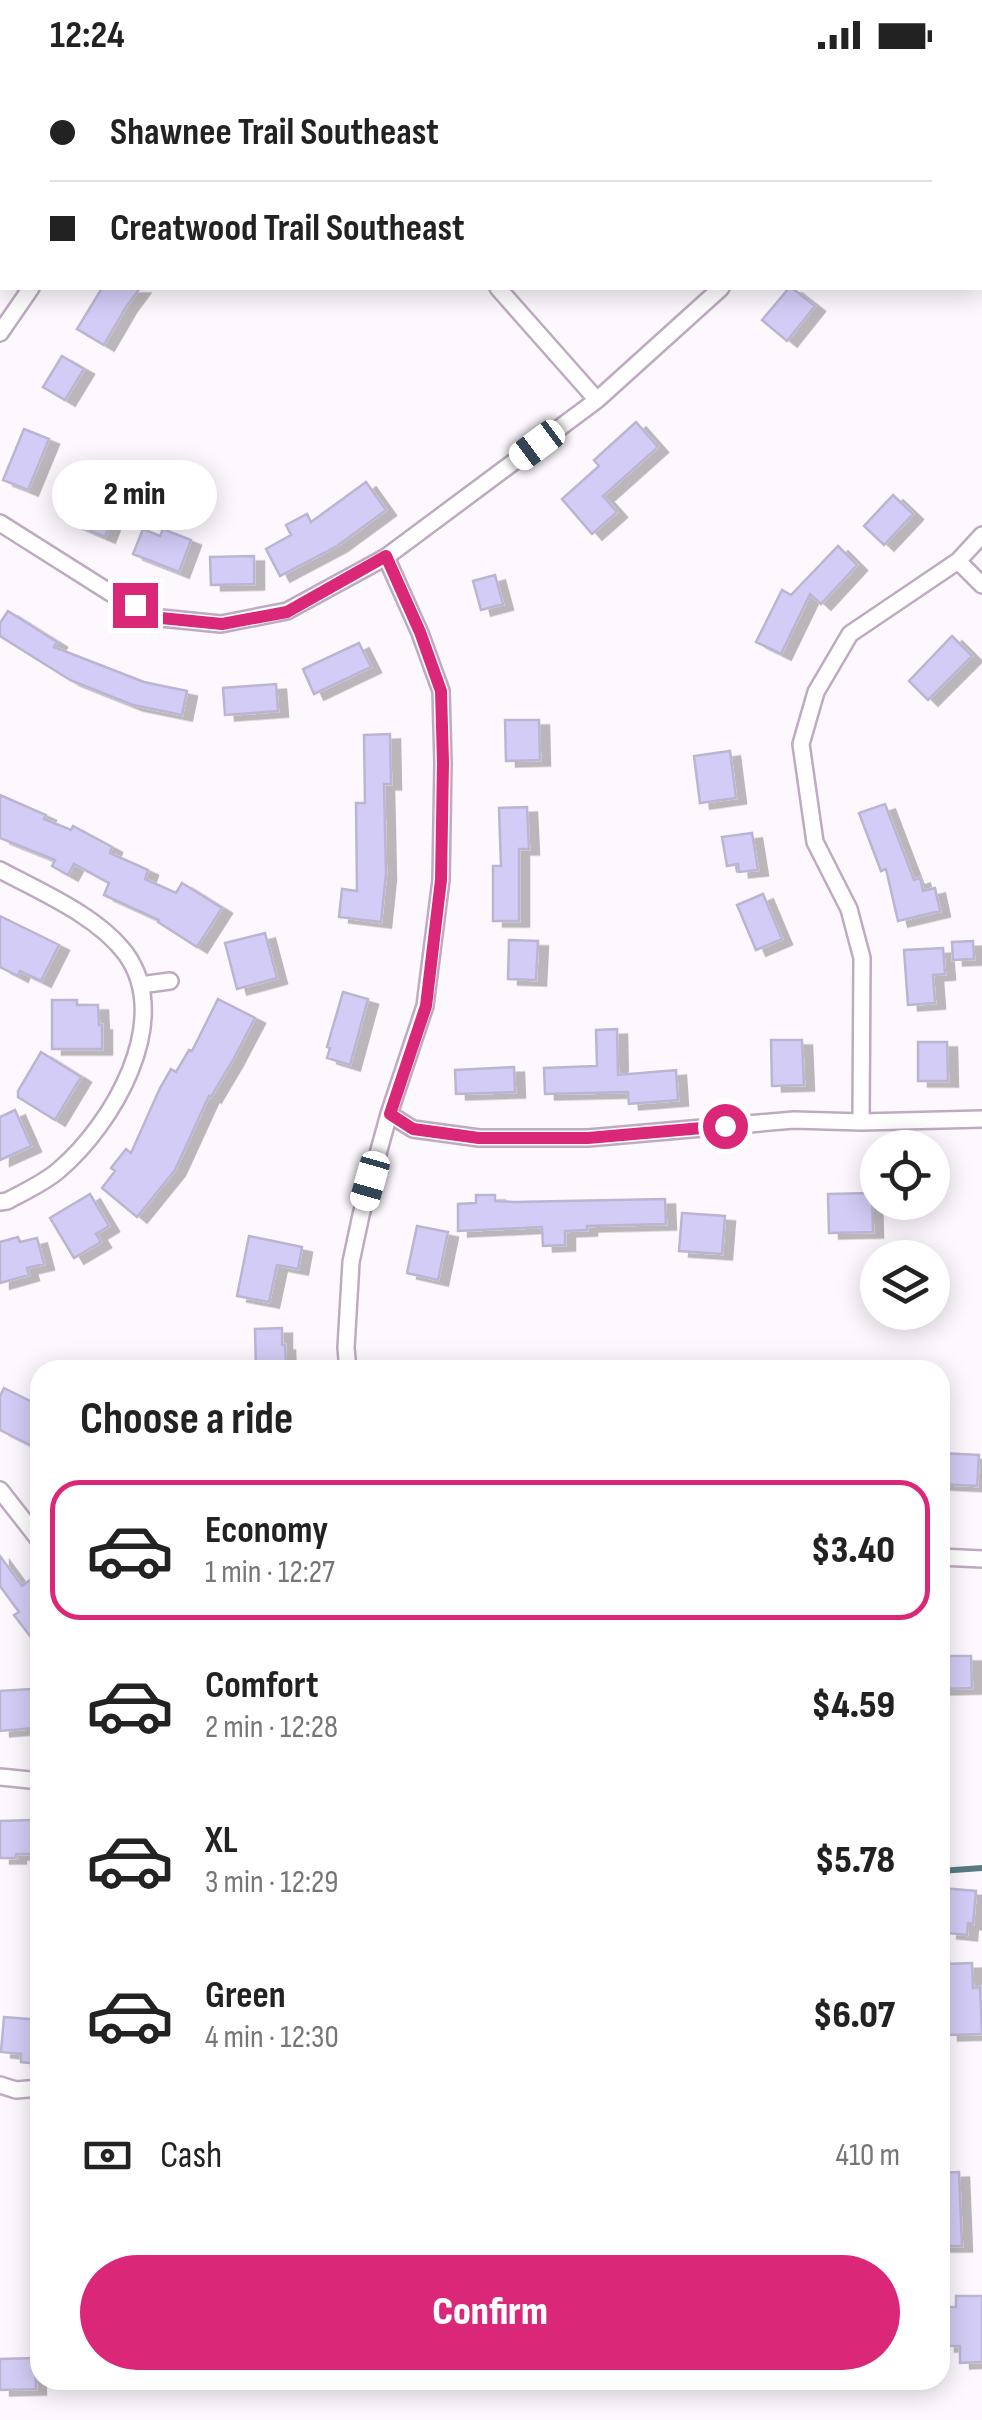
<!DOCTYPE html>
<html lang="en">
<head>
<meta charset="utf-8">
<style>
	body { margin:0; font-family:"Sofia Sans Condensed",sans-serif; background:#f2f2f2; color:#222; height:100vh; display:flex; flex-direction:column; font-size:38px; white-space:nowrap }
	* { box-sizing:border-box; margin:0 }
	p { font-size:32px; color:#767676 }
	.icon { flex:none; width:55px; height:55px; fill:none; stroke:currentColor; stroke-width:2; stroke-linecap:round; stroke-linejoin:round }
	.map { position:relative; flex:1; overflow:hidden }
	.panel { position:absolute; left:30px; top:1290px; width:920px; height:1030px; display:flex; flex-direction:column; background:#fff; border-radius:30px; box-shadow:0 5px 25px #0003 }
	.panel>* { flex:none }
	.banner { position:absolute; left:0px; top:0px; width:982px; height:220px; box-shadow:0 5px 25px #0003; display:grid; align-content:center; height:220px; padding:0 50px; background:#fff }
	.tools { position:absolute; left:860px; top:1060px; display:grid; gap:20px }
	.tools a { display:grid; place-items:center; width:90px; height:90px; border-radius:50%; background:#fff; box-shadow:0 5px 25px #0003; font-size:50px }
	.end { position:absolute; width:45px; height:45px; margin:-22px; border:12px solid #db2777; background:#fff; box-shadow:0 0 0 5px #fff }
	.from { border-radius:50% }
	.bubble { position:absolute; height:70px; border-radius:35px; background:#fff; box-shadow:0 5px 25px #0003; font-size:32px; font-weight:800; line-height:70px; text-align:center }
	.car { position:absolute; width:30px; height:60px; margin:-30px -15px; border-radius:12px; box-shadow:0 0 8px 2px #0007; background:linear-gradient(#fff 24%,#345 0 40%,#fff 0 76%,#345 0 86%,#fff 0) }
	.banner b { display:flex; align-items:center; gap:35px; height:95px; font-size:38px }
	.banner b+b { border-top:2px solid #e0e0e0 }
	.banner i { width:25px; height:25px; background:#222 }
	ul { padding:0; list-style:none }
	li { display:flex; align-items:center; gap:30px; height:140px; margin:0 20px 15px; padding:0 30px; border:5px solid transparent; border-radius:30px }
	li div { flex:1 }
	li b { display:block; font-size:38px }
	li em { font-style:normal; font-weight:800 }
	li.on { border-color:#db2777 }
	li>.icon { width:90px; height:90px; stroke-width:1.5 }
	h2 { padding:0 50px; font-size:45px; line-height:120px }
	.pay { display:flex; align-items:center; gap:25px; height:110px; padding:0 50px; font-size:38px }
	.pay p { margin-inline-start:auto }
	.button { display:flex; gap:20px; margin-top:auto; padding:20px 50px }
	.button a { flex:1; height:115px; border-radius:60px; background:#db2777; color:#fff; font-size:40px; font-weight:800; line-height:115px; text-align:center }
	.status { display:flex; justify-content:space-between; align-items:center; height:70px; padding:0 50px; background:#fff; direction:ltr }
	.status svg { height:28px; fill:currentColor }
	.map>svg:first-child { display:block }
	.lines { fill:none; stroke-linecap:round; stroke-linejoin:round }
	.stream { stroke:#577b82; stroke-width:6 }
	.building { fill:#d3ccf6; stroke:#bab6d1; stroke-width:2.5; filter:url(#shadow) }
	.street-casing { stroke:#beabc1; stroke-width:20 }
	.street { stroke:#fff; stroke-width:15 }
	.route { stroke:#db2777; stroke-width:12 }
</style>
</head>
<body>
<div class="status"><b>12:24</b><svg viewBox="0 0 49 12"><path d="M0 12V9h3v3zM5 12V6h3v6zM10 12V3h3v9zM15 12V0h3v12zM26 1h20v11H26zM47 4h2v5h-2z"/></svg></div>
<div class="map">
<svg width="982" height="2350" viewBox="0 0 982 2350">
	<defs>
		<filter id="shadow"><feDropShadow dx="10" dy="5.5" stdDeviation="0" flood-color="#0004"/></filter>
	</defs>
	<rect width="100%" height="100%" fill="#fdf8fd"/>
	<g class="lines">
		<!-- stream -->
		<path class="stream" d="M940,1801L982,1798"/>
	</g>
	<!-- building -->
	<path class="building" d="M102,218H140L126,237L104,275L77,259Z
		M789,218H792L815,236L787,271L762,250Z
		M62,286L84,299L65,330L43,317Z
		M636,352L658,377L603,426L617,442L592,464L562,429L599,396L594,390Z
		M24,359L49,369L28,420L3,410Z
		M366,412L386,440L337,476L280,506L266,479L291,465L286,455L307,444L311,452Z
		M75,419L117,437L105,467L63,449Z
		M893,425L913,444L884,475L864,456Z
		M143,459L160,466L163,459L191,470L179,502L133,484Z
		M838,476L857,495L821,534L810,524L781,584L756,572L782,520L791,525Z
		M254,486V514L211,515L210,487Z
		M495,505L503,534L481,540L473,511Z
		M8,541L57,572L54,577L144,612L187,621L182,645L133,635L70,610L0,566V553Z
		M952,566L972,586L928,630L909,611Z
		M359,573L371,597L314,624L303,599Z
		M276,614L278,641L225,645L223,618Z
		M505,650H539L540,690L506,691Z
		M390,664L391,714H384L386,804L381,852L339,847L342,819L357,821L356,733H365L364,665Z
		M730,681L736,728L700,733L694,686Z
		M0,725L46,745L44,749L71,760L73,756L112,777L110,783L148,800L145,809L176,823L182,813L222,838L197,877L158,852L159,850L104,825L109,813L74,794L68,805L52,796L55,790L0,768Z
		M885,734L914,810L920,808L923,821L935,818L940,841L898,851L886,799L881,801L859,743Z
		M527,737L529,779H519V851H493V796H501L499,738Z
		M752,763L758,800L739,802L738,794L727,796L722,767Z
		M763,824L782,869L756,880L737,835Z
		M0,846L59,875L41,911L20,901L18,906L0,897Z
		M265,863L277,908L237,919L225,873Z
		M509,870L538,871L536,910L508,909Z
		M973,871L974,889L953,890L952,872Z
		M943,878L945,904L933,905L935,933L908,935L904,880Z
		M343,922L368,929L350,995L327,988L330,978L327,977Z
		M218,929L255,948L233,990L211,1027L209,1026L175,1100L137,1147L102,1118L115,1101L111,1098L126,1079L131,1083L160,1018L171,999L176,1002L189,980L192,981Z
		M52,930H77V935H98L99,955H102V979H52Z
		M617,959L618,1005L676,1000L678,1030L629,1034L628,1022L545,1024L544,998L597,996L596,960Z
		M771,970H802L804,1015L772,1016Z
		M918,972H947L948,1011H918Z
		M41,982L81,1007L55,1050L18,1027V1021Z
		M514,997L515,1022L456,1024L455,1000Z
		M15,1040L31,1076L0,1090V1047Z
		M872,1123L873,1162L829,1163L828,1124Z
		M90,1124L109,1156L96,1164L101,1172L74,1188L50,1148Z
		M476,1125H495V1131L514,1132L665,1129L666,1154L587,1156V1160L565,1161V1175L543,1176L542,1157L458,1161V1134L476,1133Z
		M682,1143L725,1146L722,1184L679,1181Z
		M417,1156L448,1162L438,1210L407,1203Z
		M249,1166L302,1177L298,1199L277,1195L269,1232L237,1226Z
		M18,1167L20,1172L37,1168L44,1194L27,1198L29,1205L0,1213V1172Z
		M282,1258V1275H285L286,1300H256L255,1259Z
		M4,1318L40,1336V1380L0,1360V1326Z
		M940,1383L979,1385L977,1416L940,1414Z
		M0,1486L22,1516L30,1510L40,1524V1558L30,1566L14,1545L19,1542L0,1516Z
		M940,1586H971L972,1618L940,1619Z
		M31,1619L34,1658L0,1661V1621Z
		M32,1750L33,1784H16V1788H0V1751Z
		M942,1818L976,1821L973,1854L968,1853L967,1865L947,1863L948,1850H940Z
		M972,1893L973,1918L980,1917L982,1964L948,1965L947,1940H940V1914H946L945,1894Z
		M4,1947L40,1950V1994L21,1992V1984L1,1982Z
		M959,2102L962,2176H940V2103Z
		M956,2226H982V2292L960,2293V2276H945L944,2237H956Z
		M35,2288L36,2319L0,2320V2289Z"/>
	<g class="lines">
		<!-- street casing -->
		<g class="street-casing">
			<path id="street" d="M172,2L174,0
				M819,2L820,0
				M498,218L597,330
				M0,263L31,218
				M0,453L109,522L161,548L221,554L287,541L386,487L597,330L721,218
				M958,491L982,515
				M0,800C41,822 98,846 126,884C174,951 112,1055 59,1100C44,1113 24,1122 7,1131L0,1132
				M140,915L170,911
				M389,1044L413,1059L479,1068H588L794,1050L861,1052L982,1049
				M861,1052L862,888L849,839L815,772L801,674L816,622L850,564L958,491L982,465
				M348,1300L346,1278L351,1192L361,1145L389,1044L425,936L441,810L443,693L441,621L420,563L386,487
				M0,1420L40,1471
				M940,1487L982,1489
				M0,1707L40,1711
				M0,2015L16,2020L40,2018"/>
		</g>
		<!-- street -->
		<use href="#street" class="street"/>
	</g>
	<g class="lines">
		<!-- route -->
		<path class="route" d="M135,535L161,548L222,554L287,542L386,486L420,562L441,621L443,693L441,810L426,936L390,1044L413,1059L479,1068H588L725,1056"/>
	</g>
</svg>
<div class="tools">
<a><svg class="icon" aria-label="locate" viewBox="0 0 24 24"><circle cx="12" cy="12" r="6"/><path d="M12 2v4M12 18v4M2 12h4M18 12h4"/></svg></a>
<a><svg class="icon" aria-label="layers" viewBox="0 0 24 24"><path d="M12 4l9 5-9 5-9-5zM3 14l9 5 9-5"/></svg></a>
</div>
<i class="end from" style="left:725px;top:1056px"></i>
<i class="end" style="left:135px;top:535px"></i>
<div class="bubble" style="left:52px;top:390px;width:165px">2 min</div>
<i class="car" style="left:537px;top:375px;rotate:233deg"></i>
<i class="car" style="left:370px;top:1111px;rotate:196deg"></i>
<div class="banner">
<b><i class="from"></i>Shawnee Trail Southeast</b>
<b><i></i>Creatwood Trail Southeast</b>
</div>
<section class="panel">
<h2>Choose a ride</h2>
<ul>
<li class="on"><svg class="icon" aria-label="car" viewBox="0 0 24 24"><path d="M5 17H2v-5l4-1 3-4h7l3 4 3 1v5h-3M9 17h6M6 11h13"/><circle cx="7" cy="17" r="2"/><circle cx="17" cy="17" r="2"/></svg><div><b>Economy</b><p>1 min · 12:27</p></div><em>$3.40</em></li>
<li><svg class="icon" aria-label="car" viewBox="0 0 24 24"><path d="M5 17H2v-5l4-1 3-4h7l3 4 3 1v5h-3M9 17h6M6 11h13"/><circle cx="7" cy="17" r="2"/><circle cx="17" cy="17" r="2"/></svg><div><b>Comfort</b><p>2 min · 12:28</p></div><em>$4.59</em></li>
<li><svg class="icon" aria-label="car" viewBox="0 0 24 24"><path d="M5 17H2v-5l4-1 3-4h7l3 4 3 1v5h-3M9 17h6M6 11h13"/><circle cx="7" cy="17" r="2"/><circle cx="17" cy="17" r="2"/></svg><div><b>XL</b><p>3 min · 12:29</p></div><em>$5.78</em></li>
<li><svg class="icon" aria-label="car" viewBox="0 0 24 24"><path d="M5 17H2v-5l4-1 3-4h7l3 4 3 1v5h-3M9 17h6M6 11h13"/><circle cx="7" cy="17" r="2"/><circle cx="17" cy="17" r="2"/></svg><div><b>Green</b><p>4 min · 12:30</p></div><em>$6.07</em></li>
</ul>
<div class="pay"><svg class="icon" aria-label="cash" viewBox="0 0 24 24"><path d="M3 7h18v10H3z"/><circle cx="12" cy="12" r="2"/></svg>Cash<p>410 m</p></div>
<div class="button"><a>Confirm</a></div>
</section>
</div>
</body>
</html>
